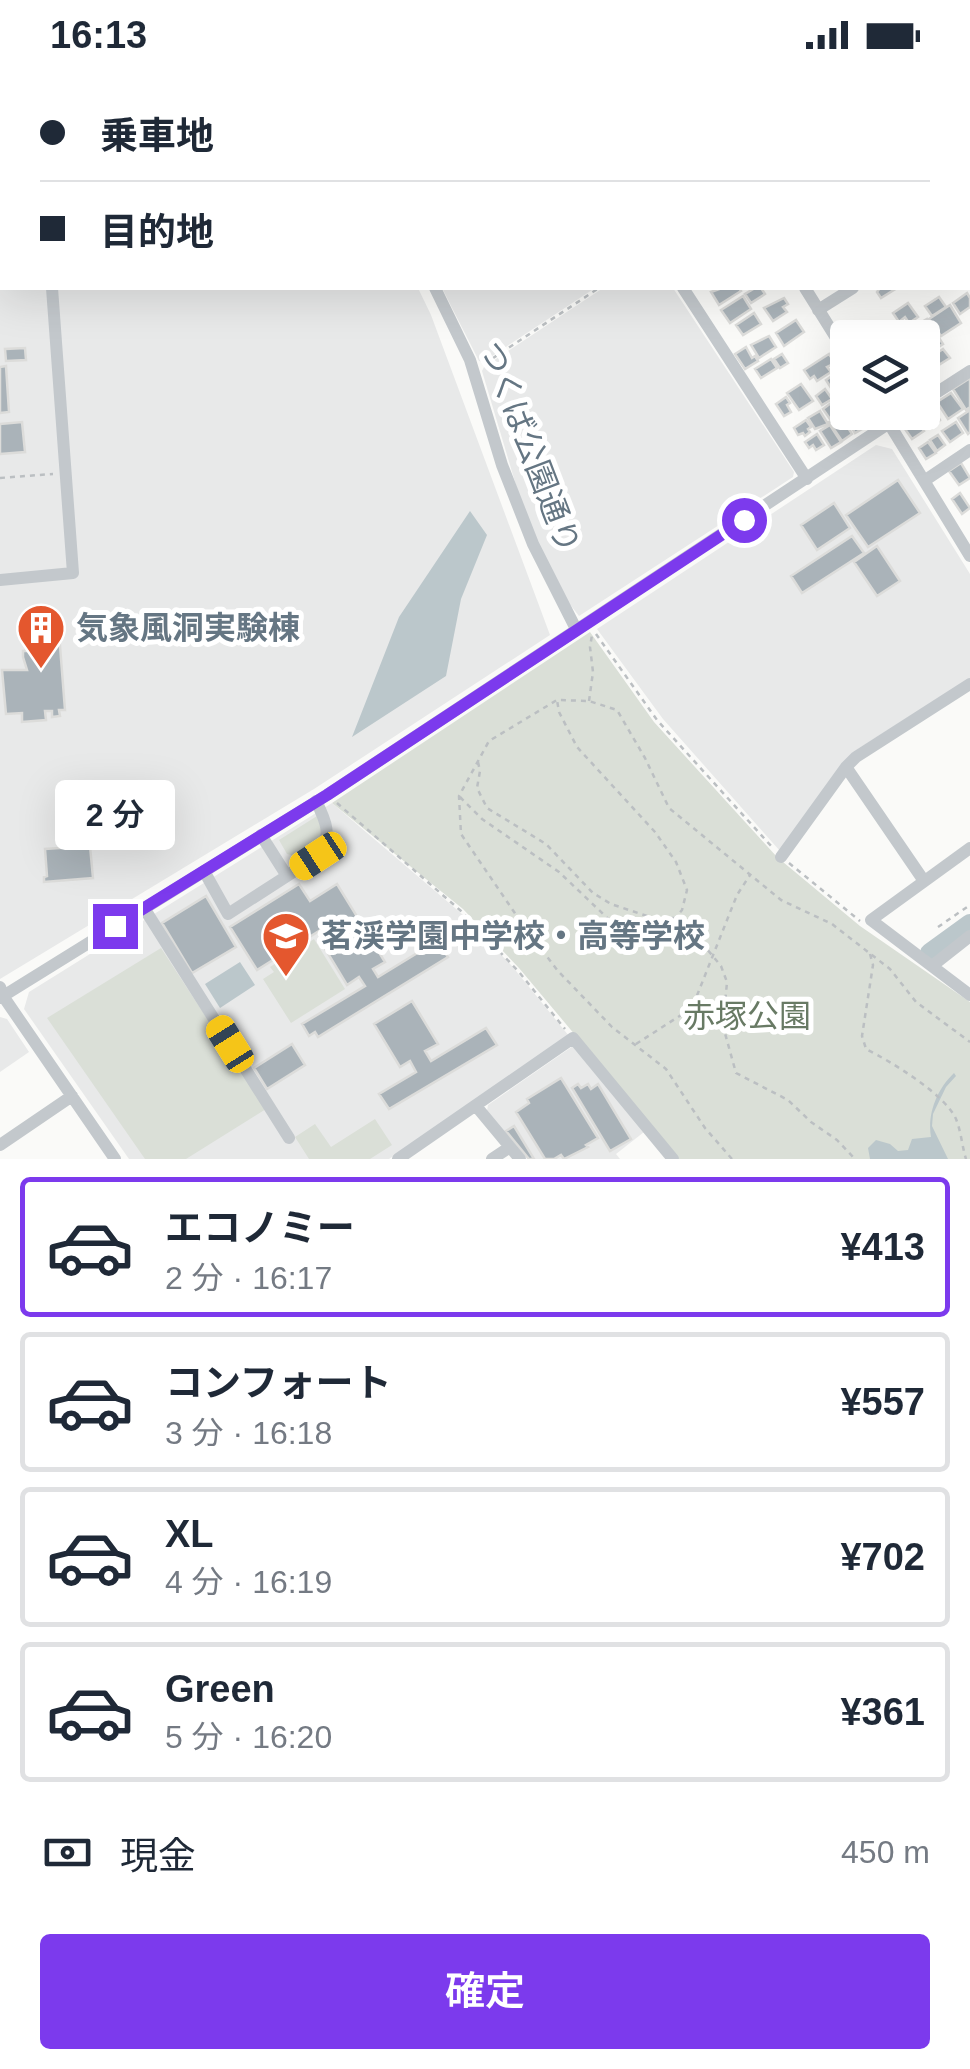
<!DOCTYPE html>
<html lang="ja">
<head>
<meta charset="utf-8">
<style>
	body { margin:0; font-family:Helvetica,"Noto Sans JP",sans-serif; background:#f6f6f7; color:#1f2937; height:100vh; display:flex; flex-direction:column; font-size:38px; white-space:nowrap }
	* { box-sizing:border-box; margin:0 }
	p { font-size:32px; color:#747a83 }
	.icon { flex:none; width:55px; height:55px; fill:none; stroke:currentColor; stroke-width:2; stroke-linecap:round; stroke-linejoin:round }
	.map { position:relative; height:1089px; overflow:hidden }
	.side { display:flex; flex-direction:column; background:#fff; flex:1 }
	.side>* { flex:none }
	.banner { position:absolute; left:0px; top:0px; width:970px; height:220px; box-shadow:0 10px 40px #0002; display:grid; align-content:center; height:220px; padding:0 40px; background:#fff }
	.fabs { position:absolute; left:830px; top:250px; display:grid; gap:20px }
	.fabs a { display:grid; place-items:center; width:110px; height:110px; border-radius:10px; background:#fff; box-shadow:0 10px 40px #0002; font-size:50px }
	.end { position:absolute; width:45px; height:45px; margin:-22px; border:12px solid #7c3aed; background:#fff; box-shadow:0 0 0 5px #fff }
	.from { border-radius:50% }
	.bubble { position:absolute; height:70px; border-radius:10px; background:#fff; box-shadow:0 10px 40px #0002; font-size:32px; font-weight:600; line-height:70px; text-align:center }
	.car { position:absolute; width:30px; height:60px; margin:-30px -15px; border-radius:12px; box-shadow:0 0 8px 2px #0007; background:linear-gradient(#f5c518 24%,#345 0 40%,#f5c518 0 76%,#345 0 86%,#f5c518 0) }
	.banner b { display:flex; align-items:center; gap:35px; height:95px; font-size:38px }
	.banner b+b { border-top:2px solid #e0e1e3 }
	.banner i { width:25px; height:25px; background:#1f2937 }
	ul { padding:18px 0 0; list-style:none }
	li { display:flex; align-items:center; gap:30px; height:140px; margin:0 20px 15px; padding:0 20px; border:5px solid #e0e1e3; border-radius:10px }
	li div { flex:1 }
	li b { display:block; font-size:38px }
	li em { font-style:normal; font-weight:600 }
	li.selected { border-color:#7c3aed }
	li>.icon { width:90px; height:90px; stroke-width:1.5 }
	.pay { display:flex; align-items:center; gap:25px; height:110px; padding:0 40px; font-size:38px }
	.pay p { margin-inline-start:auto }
	.cta { display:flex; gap:20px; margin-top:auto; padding:20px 40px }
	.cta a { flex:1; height:115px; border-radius:10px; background:#7c3aed; color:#fff; font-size:40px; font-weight:600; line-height:115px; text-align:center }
	.status { display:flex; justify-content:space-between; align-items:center; height:70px; padding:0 50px; background:#fff; direction:ltr }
	.status svg { height:28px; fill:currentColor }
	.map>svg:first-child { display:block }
	.built { fill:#e8e9e9 }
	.green { fill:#dadfd7 }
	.water { fill:#bbc7cb }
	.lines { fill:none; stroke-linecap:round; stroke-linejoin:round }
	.river { stroke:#bbc7cb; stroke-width:20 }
	.building { fill:#aab3b9; stroke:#dcdcda; stroke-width:2.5 }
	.path { stroke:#bbbfc2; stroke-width:2.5; stroke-dasharray:5 5; stroke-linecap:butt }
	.minor { stroke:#c3c8cc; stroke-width:12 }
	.route { stroke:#7c3aed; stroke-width:12 }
	.labels { text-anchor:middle; stroke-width:10; stroke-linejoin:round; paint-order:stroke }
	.street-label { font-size:32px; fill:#657683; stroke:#fff }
	.poi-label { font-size:32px; font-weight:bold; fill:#657683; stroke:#fff; text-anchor:start }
	.park-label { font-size:32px; fill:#687a64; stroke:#fff }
</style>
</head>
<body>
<div class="status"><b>16:13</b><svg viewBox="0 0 49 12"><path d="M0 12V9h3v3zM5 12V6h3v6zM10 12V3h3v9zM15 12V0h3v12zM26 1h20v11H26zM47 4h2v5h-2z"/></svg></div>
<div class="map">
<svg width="970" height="1089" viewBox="0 0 970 1089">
	<rect width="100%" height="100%" fill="#fafaf8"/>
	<!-- built -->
	<path class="built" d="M0,0H316L317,2H2V218H418L431,245L550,565L314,719L0,909Z
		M345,0H922L918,2H347Z
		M442,218H595L483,292L479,291Z
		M603,218H673L794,402L793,407L579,546L557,518L521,432L482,301L484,297Z
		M876,375L892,379L970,504V608L853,682L780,781L663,649L597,559Z
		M332,733L462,844L512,896L569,966L389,1089H129L24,939L29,922Z
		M0,947L7,949L29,982L0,1002Z
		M573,976L644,1062L616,1084L620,1089H527L487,1041L488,1035Z"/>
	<!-- green -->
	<path class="green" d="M527,0H748V2H527Z
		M590,562L654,652L777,787L860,856L970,932V1089H679L519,898L463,839L332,733Z
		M317,746L324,766L320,775L299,787L287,784L279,770Z
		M314,869L345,919L291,953L263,909L274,902L270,897Z
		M161,878L266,1039L186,1089H145L47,948Z
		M375,1049L392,1075L370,1089H309L295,1067L315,1054L331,1077Z"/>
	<!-- water -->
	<path class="water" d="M470,441L487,465L461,529L446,606L352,667L399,547Z
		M240,892L255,915L220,938L205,914Z
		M954,1003L956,1006L946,1017L933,1044L932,1056L948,1089H870L868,1078L876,1070L890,1074L898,1081L908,1080L912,1069L931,1067C927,1044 937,1019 954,1003Z"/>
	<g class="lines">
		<!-- river -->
		<path class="river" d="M930,883L970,854"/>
	</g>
	<!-- building -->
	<path class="building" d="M722,218H739L741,221L719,235L711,222Z
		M755,218H761L765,224L751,233L745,224Z
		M880,218H897L881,228L877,222Z
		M967,223L970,228V237L960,244L953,233Z
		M743,226L751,239L730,253L721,240Z
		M939,227L946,237L932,246L925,236Z
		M784,228L788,234L783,237L787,242L773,251L764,238Z
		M908,233L918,247L909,253L905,247L899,252L893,243Z
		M950,235L961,253L941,266L929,249Z
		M754,243L761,254L743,265L736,255Z
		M927,249L943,274L929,283L922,274V268H919L912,258Z
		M796,250L804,262L784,276L776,263Z
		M769,266L776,277L759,288L751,275Z
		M746,277L752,288L755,286L758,291L745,299L735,284Z
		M25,278L26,290L6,291L5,279Z
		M943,279L950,288L937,296L931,287Z
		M782,284L788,293L780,298L774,289Z
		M829,284L835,293L827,297L831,302L817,311L814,306L810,309L804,300Z
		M771,289L777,298L761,308L755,299Z
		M6,296L9,342L0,343V297Z
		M839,301L846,312L833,321L826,310Z
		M970,308V337L966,340L953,319Z
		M801,314L813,331L799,340L787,323Z
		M825,319L832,329L822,335L816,326Z
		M951,323L963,339L948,349L937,332Z
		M786,327L790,333L787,335L791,342L784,346L776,334Z
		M848,327V342L843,345L836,334Z
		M831,333L838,344L830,349L823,339Z
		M932,337L940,350L932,358L922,344Z
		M970,340V362L968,364L958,348Z
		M820,341L828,354L815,359L808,348Z
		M858,342H866L869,347L863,350L867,356L855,363L847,350Z
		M840,345L852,364L842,371L829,352Z
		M806,350L811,357L808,359L810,362L805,366L803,363L798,365L794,358Z
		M917,351L924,361L912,369L905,359Z
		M22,352L25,382L0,384V354Z
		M956,352L963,363L950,372L942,361Z
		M830,355L841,372L831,378L820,361Z
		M817,364L824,375L816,380L813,375L809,378L805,372Z
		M938,365L945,375L937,381L930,370Z
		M928,372L936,383L926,389L919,378Z
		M961,393L970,408L959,415L949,401Z
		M898,410L920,443L868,477L846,445Z
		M960,423L970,438L962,444L952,429Z
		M834,433L850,458L817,480L801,455Z
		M852,466L864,483L802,523L791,506Z
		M877,476L900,511L877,526L854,492Z
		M58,550L65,640H59L60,646L52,647V641H45L46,650L22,652V643L6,644L2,600H27L23,587V581H26L24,562L39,561L38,552Z
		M136,744L138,768H128L126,745Z
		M90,776L93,808L44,812V807L47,806L45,779Z
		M299,814L310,831L337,814L385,892L373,899L378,907L437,871L448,887L318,967L315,962L309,966L302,954L365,916L359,907L347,915L321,872L333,865L327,856L257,900L230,857Z
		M206,826L236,877L192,903L162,853Z
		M412,931L438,974L425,981L431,991L486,958L497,975L389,1039L379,1024L416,1002L410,991L400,997L374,954Z
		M292,974L305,995L267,1019L254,998Z
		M561,1008L598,1068L586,1075L588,1077L564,1089L561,1085L554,1089H545L516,1042L529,1033L527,1029Z
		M578,1014L581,1018L588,1014L591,1019L598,1014L631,1069L610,1081L572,1018Z
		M514,1056L534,1089H529L506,1061Z"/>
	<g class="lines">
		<!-- path -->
		<path class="path" d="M484,294L599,218
			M0,408L53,404
			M596,564L657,650L772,777
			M589,631L593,602L590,577L592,565
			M478,692L480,701L477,718L487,738L546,774L593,823L611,834L653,848H676L702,873L721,896L727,912L723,956L736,1003L788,1030L811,1052L837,1070L855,1089
			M460,727L482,749L559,802L620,860L639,867L664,862L682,840L687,820L676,792L655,762L577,677L559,642L557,630
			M337,733L461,841L519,902L565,959
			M789,793L860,851
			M938,857L970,835
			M870,884L873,895L862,966L866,979C890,991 945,1024 956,1049C961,1061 962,1076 966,1089
			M636,974L692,938L737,825L750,805
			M732,1089L705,1058L666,999L612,957L558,901L525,858L461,764L459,726L489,671L557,630L589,631L617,640L645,688L669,738L781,830L832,854L890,899L916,932L970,972"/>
		<!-- minor -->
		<path class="minor" d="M35,0V2
			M333,0L334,2
			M580,0L592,2
			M754,0L755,2
			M551,2L552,0
			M611,2L612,0
			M926,2L930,0
			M968,142L970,141
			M435,218L470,290L502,395L533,474L574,555
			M683,218L807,409
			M805,218L848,287
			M818,240L853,218
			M922,332L970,301
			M882,342L970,486
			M924,411L970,380
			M0,510L73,503L52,218
			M846,697L924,811
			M261,765L287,806
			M970,778L871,850L970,925
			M781,787L846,697L856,687L970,614
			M204,801L228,844L318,786C333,766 326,751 316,731
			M144,838L289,1068
			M932,896L970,866
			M0,917L3,926L115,1089
			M0,928L327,725L906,342
			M476,1036L520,1089
			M0,1075L72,1026
			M398,1089L573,968L673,1089
			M492,1089L510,1077"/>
	</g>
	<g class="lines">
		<!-- route -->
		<path class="route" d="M115,856L327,725L744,450"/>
	</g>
	<!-- icons -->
	<defs>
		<g id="building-pin" transform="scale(2.5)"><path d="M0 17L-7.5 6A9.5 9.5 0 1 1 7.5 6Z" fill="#e4572e" stroke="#fff"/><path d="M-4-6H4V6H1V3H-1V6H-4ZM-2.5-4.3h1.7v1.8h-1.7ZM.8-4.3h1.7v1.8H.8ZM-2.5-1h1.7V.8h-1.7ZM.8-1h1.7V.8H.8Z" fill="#fff"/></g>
		<g id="school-pin" transform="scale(2.5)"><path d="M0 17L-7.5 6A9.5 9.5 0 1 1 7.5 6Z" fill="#e4572e" stroke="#fff"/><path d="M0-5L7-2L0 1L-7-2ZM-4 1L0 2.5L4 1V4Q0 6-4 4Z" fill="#fff"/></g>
	</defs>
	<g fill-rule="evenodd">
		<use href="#building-pin" x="41" y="558"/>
		<use href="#school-pin" x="286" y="866"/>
	</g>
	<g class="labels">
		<!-- street labels -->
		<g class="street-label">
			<text transform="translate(530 377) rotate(69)" y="11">つくば公園通り</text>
		</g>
		<!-- poi labels -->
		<g class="poi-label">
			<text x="76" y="569">気象風洞実験棟</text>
			<text x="321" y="877">茗渓学園中学校・高等学校</text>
		</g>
		<!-- park labels -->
		<g class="park-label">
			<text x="747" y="957">赤塚公園</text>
		</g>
	</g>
</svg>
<div class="fabs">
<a><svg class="icon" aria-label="layers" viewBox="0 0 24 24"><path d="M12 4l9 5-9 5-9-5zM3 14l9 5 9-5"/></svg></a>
</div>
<i class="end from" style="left:744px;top:450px"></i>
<i class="end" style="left:115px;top:856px"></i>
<div class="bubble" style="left:55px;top:710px;width:120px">2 分</div>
<i class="car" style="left:318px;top:786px;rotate:237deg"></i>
<i class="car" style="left:230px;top:974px;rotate:328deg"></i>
<div class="banner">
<b><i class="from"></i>乗車地</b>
<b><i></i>目的地</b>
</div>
</div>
<section class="side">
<ul>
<li class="selected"><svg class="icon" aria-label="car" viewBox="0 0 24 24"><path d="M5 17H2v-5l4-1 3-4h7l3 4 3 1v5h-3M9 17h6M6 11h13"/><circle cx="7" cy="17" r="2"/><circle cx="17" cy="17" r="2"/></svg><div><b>エコノミー</b><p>2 分 · 16:17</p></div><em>¥413</em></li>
<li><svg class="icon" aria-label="car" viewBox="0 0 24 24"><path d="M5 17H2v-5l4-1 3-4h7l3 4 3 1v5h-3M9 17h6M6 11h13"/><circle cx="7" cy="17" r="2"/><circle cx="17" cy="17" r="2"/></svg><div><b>コンフォート</b><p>3 分 · 16:18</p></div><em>¥557</em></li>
<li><svg class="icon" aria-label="car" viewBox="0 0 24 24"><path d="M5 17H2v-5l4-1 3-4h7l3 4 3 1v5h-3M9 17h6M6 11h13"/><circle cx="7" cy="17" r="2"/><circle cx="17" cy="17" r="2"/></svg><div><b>XL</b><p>4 分 · 16:19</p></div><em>¥702</em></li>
<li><svg class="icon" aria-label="car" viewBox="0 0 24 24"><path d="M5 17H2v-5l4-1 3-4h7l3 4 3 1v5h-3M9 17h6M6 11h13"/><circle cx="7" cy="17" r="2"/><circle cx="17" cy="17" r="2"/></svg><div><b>Green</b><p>5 分 · 16:20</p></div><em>¥361</em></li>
</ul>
<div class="pay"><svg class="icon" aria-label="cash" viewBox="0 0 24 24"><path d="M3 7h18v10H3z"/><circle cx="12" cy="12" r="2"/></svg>現金<p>450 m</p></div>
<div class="cta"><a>確定</a></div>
</section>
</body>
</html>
